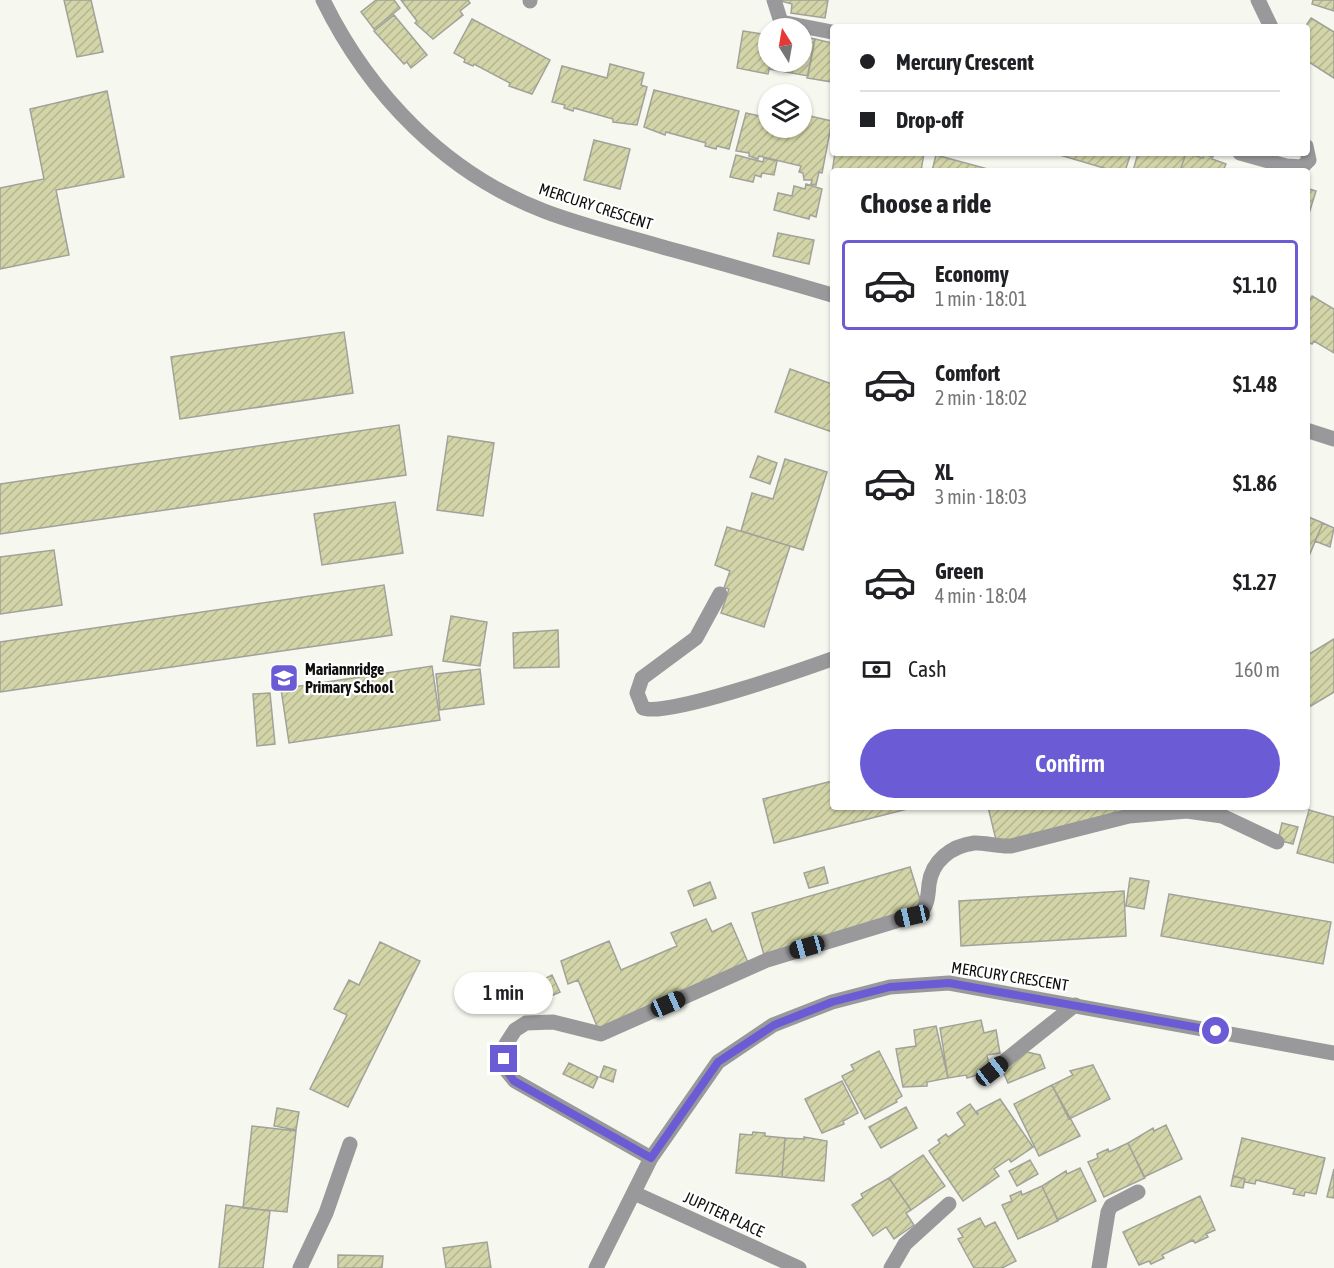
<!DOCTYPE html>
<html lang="en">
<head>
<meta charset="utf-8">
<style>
	body { margin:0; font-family:"Asap Condensed",sans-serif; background:#f2f2f2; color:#202124; height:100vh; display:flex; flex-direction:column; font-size:22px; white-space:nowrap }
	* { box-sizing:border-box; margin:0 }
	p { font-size:20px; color:#757577 }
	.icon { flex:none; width:33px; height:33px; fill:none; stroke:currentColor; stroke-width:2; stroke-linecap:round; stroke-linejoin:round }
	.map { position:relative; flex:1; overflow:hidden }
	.side { position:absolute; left:830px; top:168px; width:480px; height:642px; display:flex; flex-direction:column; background:#fff; border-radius:6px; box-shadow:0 2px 4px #0004 }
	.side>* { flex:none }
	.guide { position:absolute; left:830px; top:24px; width:480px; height:132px; border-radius:6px; box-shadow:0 2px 4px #0004; display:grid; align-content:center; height:132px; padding:0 30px; background:#fff }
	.needle { width:39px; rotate:349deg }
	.tools { position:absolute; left:758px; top:18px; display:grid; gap:12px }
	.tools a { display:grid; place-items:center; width:54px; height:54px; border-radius:50%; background:#fff; box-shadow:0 2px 4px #0004; font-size:30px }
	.end { position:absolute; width:27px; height:27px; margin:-14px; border:8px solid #6b5cd5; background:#fff; box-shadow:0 0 0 3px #fff }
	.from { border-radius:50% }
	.bubble { position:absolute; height:42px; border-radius:21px; background:#fff; box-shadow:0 2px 4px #0004; font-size:20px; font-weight:600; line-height:42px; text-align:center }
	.car { position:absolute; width:18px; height:36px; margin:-18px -9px; border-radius:8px; box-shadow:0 0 4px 2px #0007; background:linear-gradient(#222 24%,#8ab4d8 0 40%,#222 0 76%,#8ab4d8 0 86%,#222 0) }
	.guide b { display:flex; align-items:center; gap:21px; height:57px; font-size:22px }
	.guide b+b { border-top:2px solid #e0e0e0 }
	.guide i { width:15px; height:15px; background:#202124 }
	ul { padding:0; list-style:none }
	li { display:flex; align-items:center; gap:18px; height:90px; margin:0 12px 9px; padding:0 18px; border:3px solid transparent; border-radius:6px }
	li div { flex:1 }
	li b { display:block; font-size:22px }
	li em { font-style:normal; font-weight:600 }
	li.on { border-color:#6b5cd5 }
	li>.icon { width:54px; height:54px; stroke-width:1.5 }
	h2 { padding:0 30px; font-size:27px; line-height:72px }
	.pay { display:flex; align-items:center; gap:15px; height:66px; padding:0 30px; font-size:22px }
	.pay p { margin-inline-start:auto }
	.primary-button { display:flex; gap:12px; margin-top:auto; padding:12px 30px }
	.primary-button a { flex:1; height:69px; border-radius:36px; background:#6b5cd5; color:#fff; font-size:24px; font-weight:600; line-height:69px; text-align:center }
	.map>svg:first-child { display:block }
	.building { fill:url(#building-hatch); stroke:#a1a29a; stroke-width:1.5 }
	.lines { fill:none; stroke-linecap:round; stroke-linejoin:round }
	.lane { stroke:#99999c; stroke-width:15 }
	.street { stroke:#99999c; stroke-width:15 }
	.route { stroke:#6b5cd5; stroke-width:8 }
	.labels { text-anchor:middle; stroke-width:4.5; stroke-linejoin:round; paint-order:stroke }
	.street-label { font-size:16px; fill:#0f0f0d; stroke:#fff }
	.poi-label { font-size:16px; font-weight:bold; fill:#0f0f0d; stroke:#fff; text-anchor:start }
</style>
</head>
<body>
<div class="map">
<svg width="1334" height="1268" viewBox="0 0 1334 1268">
	<defs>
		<pattern id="building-hatch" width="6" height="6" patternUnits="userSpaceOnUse" patternTransform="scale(1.5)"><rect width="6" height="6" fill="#d3d5a8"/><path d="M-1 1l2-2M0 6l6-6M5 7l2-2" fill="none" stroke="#b4b68f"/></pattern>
	</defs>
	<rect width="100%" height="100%" fill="#f6f7ef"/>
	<!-- building -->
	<path class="building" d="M64,0H91L103,52L77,57Z
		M376,0H394L400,8L374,29L361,12Z
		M401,0H468L470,3L460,11L463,15L433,39L415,23L417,21Z
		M777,0H828L825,18L791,13L792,4Z
		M1313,0H1334V11L1312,4Z
		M394,15L427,55L411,68L407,62L404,64L374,31Z
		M1311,18L1334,32V78L1309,62L1306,64L1305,27Z
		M472,19L550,60L532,94L509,86L510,83L474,64L473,66L464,62L465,59L454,53Z
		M743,31L768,35V62H771L768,74L737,68Z
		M801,37L815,39L808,76L769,69L771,62H801Z
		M815,39L832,43V82L807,78Z
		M610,64L644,73L641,85L647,87L637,125L613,122V119L574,108L573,111L564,108L565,105L552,102L562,66L607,78Z
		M654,90L739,111L729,149L717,146L716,149L705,146L706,143L666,132L665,135L644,127Z
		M107,91L124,177L56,190L69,255L0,269V188L44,179L30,109Z
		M746,113L768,118V128H801V114L832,121L822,173L819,172L816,185L811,184L812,180H804L803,173L799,172L801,166L759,156L758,159L749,156V153L736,151Z
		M594,140L630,149L620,189L584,180Z
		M835,153H924L921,171L832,173Z
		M1053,153H1131L1125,171H1114Z
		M1138,153H1186L1180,171H1133Z
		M1186,153L1203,158L1204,154L1213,157L1212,159L1226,164L1223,171H1180Z
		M736,155L763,162L764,158L777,161L774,175L762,173L761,177L755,175L753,182L730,177Z
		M936,155L995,171H932Z
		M806,184L822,189L816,217L810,215L809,219L774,210L778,193L792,196L794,186L805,189Z
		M1306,188L1316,191L1306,223Z
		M778,233L814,240L809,264L773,256Z
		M1312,296L1334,309V353L1314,341L1312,344L1306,341V306Z
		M344,332L353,393L180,419L171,357Z
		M790,369L832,384V432L775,412Z
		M399,425L406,475L0,534V484Z
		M448,436L494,443L483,516L437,510Z
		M758,456L777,463L770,484L750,477Z
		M785,459L827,472L803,550L741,531L752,493L773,499Z
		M395,502L403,553L322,565L314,514Z
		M1306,516L1323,523L1306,563Z
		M1323,523L1334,528L1330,547L1315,541Z
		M727,527L790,546L764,627L721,613L729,589L724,588L730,571L715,565Z
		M54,550L62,605L0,614V557Z
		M384,585L392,635L0,692V642Z
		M451,616L487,622L480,666L443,661Z
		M558,630L559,667L514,668L513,633Z
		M1334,639V692L1306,709V656Z
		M432,666L440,720L289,743L281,689Z
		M480,669L484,704L440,710L436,674Z
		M270,693L275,744L257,746L253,694Z
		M832,781V807H915L774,843L763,799Z
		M988,807H1165L998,848Z
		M1309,810L1334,817V863L1297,853Z
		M1282,823L1298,827L1293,844L1278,840Z
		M824,867L828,883L809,888L804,873Z
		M910,867L923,909L764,955L752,913Z
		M1130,878L1149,881L1144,909L1126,906Z
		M710,882L716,898L694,906L688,891Z
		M1124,891L1126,936L961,946L959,901Z
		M1169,894L1331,922L1323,964L1161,936Z
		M706,919L712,932L731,923L750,967L599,1031L578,980L568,984L561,961L609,941L621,970L677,946L671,933Z
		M380,942L420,961L348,1107L310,1089L347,1015L334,1009L349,980L359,985Z
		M552,975L560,992L544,999L536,983Z
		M981,1020L984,1033L996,1030L1000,1053L987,1055L990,1071L967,1078L966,1075L948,1078L940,1028Z
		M936,1026L948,1078L927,1082V1086L903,1087L896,1049L916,1046L914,1030Z
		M879,1051L902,1096L896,1100L897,1102L865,1119L842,1076L854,1070L851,1065Z
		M1022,1051L1040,1055L1045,1068L1008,1083L1001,1067Z
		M569,1063L598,1077L593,1088L563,1074Z
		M1093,1065L1110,1099L1069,1119L1052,1085L1073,1075L1070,1071Z
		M604,1066L616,1070L613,1082L600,1077Z
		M842,1081L858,1113L843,1121L844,1124L822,1133L805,1099Z
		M1052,1085L1080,1136L1039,1156L1014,1104Z
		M1000,1099L1033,1147L1011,1162L1009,1159L994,1169L999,1176L963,1201L929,1151L940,1143L938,1140L946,1134L948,1137L965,1125L957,1113L970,1104L978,1115L977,1111Z
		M906,1107L917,1128L881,1148L869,1127Z
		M277,1108L299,1112L296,1130L274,1126Z
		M1166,1125L1182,1159L1144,1177L1128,1143L1153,1128L1154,1131Z
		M252,1126L296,1131L287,1212L243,1208Z
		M753,1132L765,1133V1136L785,1138L782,1177L736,1173L740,1134L752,1135Z
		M804,1137L827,1141L824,1181L782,1177L785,1138L804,1139Z
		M1242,1138L1325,1158L1316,1194L1305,1192L1304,1196L1293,1194L1295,1189L1256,1180L1255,1184L1244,1182L1245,1179L1233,1176Z
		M1128,1143L1145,1178L1104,1197L1088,1162L1098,1158L1097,1154L1108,1149L1109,1152Z
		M923,1155L945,1186L911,1210L889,1178Z
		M1030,1160L1038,1174L1017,1186L1009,1171Z
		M1080,1168L1096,1201L1058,1220L1042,1186L1066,1171L1067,1174Z
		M1334,1169V1198L1327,1197Z
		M1233,1176L1245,1179L1243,1188L1231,1186Z
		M889,1178L911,1210L906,1213L914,1225L894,1239L886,1227L873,1236L852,1205L863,1198L861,1194Z
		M1042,1186L1058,1221L1018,1239L1002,1205L1012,1201L1010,1196L1021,1191L1022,1195Z
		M1200,1196L1215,1230L1206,1234L1208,1237L1195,1243L1193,1240L1162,1255L1164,1258L1151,1264L1149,1261L1139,1265L1123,1232Z
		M226,1205L270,1211L263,1268H219Z
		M980,1218L985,1227L995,1222L1016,1261L1002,1268H974L958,1239L963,1237L958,1229Z
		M487,1242L491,1268H446L443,1248Z
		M338,1255L383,1256L382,1268H338Z"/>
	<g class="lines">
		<!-- lane -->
		<path class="lane" d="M992,1071L1075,1005
			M300,1268L326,1213L350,1144
			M891,1268L905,1244L949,1204
			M1099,1268L1108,1212L1111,1206L1138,1192"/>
		<!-- street -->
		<path class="street" d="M323,0C369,94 445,173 544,211C583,226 626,236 666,248C722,263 777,279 832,295
			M530,0V1
			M774,0L781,22L832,32
			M1258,0L1271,27
			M1240,153L1286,166L1302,167L1309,160L1306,146
			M1306,430L1334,439
			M720,594L696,638L642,678L637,693L643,708C665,718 804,669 832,659
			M651,1158L515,1081L506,1070L504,1059L506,1044L515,1030L526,1023L553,1022L601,1034L767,960L919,914C928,906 928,895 929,884C932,861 951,846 974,843C983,842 999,847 1011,846L1129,816L1187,811L1222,816L1277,842
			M634,1193L799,1268
			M596,1268L651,1158L718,1062L773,1025L832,1002L890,987L949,983L1334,1053"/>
	</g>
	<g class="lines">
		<!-- route -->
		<path class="route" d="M504,1059L506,1070L514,1081L651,1158L718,1062L774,1025L832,1002L890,987L949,983L1216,1031"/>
	</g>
	<!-- icons -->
	<defs>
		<g id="school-square" transform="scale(1.5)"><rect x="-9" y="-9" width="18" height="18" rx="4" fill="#6b5cd5" stroke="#fff"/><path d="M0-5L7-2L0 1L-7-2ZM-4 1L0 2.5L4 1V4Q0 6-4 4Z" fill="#fff"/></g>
	</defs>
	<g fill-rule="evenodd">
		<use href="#school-square" x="284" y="678"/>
	</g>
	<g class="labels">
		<!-- street labels -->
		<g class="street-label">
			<text transform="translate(596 206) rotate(18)" y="6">MERCURY CRESCENT</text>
			<text transform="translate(1010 976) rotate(9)" y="6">MERCURY CRESCENT</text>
			<text transform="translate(724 1214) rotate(25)" y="6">JUPITER PLACE</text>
		</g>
		<!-- poi labels -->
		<g class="poi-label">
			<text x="305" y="675">Mariannridge<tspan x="305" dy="18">Primary School</tspan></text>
		</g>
	</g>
</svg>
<div class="tools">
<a><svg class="needle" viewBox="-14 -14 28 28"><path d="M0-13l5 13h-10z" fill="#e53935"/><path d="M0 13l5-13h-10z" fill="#757577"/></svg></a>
<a><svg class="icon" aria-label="layers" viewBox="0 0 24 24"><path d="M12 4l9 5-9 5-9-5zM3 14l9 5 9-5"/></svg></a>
</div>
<i class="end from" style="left:1216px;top:1031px"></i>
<i class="end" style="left:504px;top:1059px"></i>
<div class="bubble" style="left:454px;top:972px;width:99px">1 min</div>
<i class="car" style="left:912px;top:916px;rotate:257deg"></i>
<i class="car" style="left:807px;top:947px;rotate:254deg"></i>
<i class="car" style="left:668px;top:1004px;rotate:66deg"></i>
<i class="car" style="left:992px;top:1071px;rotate:52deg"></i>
<div class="guide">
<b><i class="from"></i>Mercury Crescent</b>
<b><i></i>Drop-off</b>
</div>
<section class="side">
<h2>Choose a ride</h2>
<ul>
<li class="on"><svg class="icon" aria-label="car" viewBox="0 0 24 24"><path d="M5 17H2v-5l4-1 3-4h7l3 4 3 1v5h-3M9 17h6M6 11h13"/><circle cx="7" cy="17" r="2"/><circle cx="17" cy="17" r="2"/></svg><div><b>Economy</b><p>1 min · 18:01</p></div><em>$1.10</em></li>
<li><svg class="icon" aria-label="car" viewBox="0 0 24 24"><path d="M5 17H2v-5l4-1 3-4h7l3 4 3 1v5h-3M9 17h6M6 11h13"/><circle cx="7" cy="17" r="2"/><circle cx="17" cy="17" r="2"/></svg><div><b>Comfort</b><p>2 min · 18:02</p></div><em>$1.48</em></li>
<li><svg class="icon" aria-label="car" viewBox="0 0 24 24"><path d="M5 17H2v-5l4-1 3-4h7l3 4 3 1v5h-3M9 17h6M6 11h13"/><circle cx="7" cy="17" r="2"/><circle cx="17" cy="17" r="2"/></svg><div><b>XL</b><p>3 min · 18:03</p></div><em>$1.86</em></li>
<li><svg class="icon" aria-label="car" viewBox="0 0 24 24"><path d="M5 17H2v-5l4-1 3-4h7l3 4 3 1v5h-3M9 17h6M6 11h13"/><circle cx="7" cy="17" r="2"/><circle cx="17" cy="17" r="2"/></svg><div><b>Green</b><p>4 min · 18:04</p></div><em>$1.27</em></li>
</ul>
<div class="pay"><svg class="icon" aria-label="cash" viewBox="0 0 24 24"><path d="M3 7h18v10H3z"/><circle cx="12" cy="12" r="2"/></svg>Cash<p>160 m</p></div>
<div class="primary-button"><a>Confirm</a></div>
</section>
</div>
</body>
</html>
